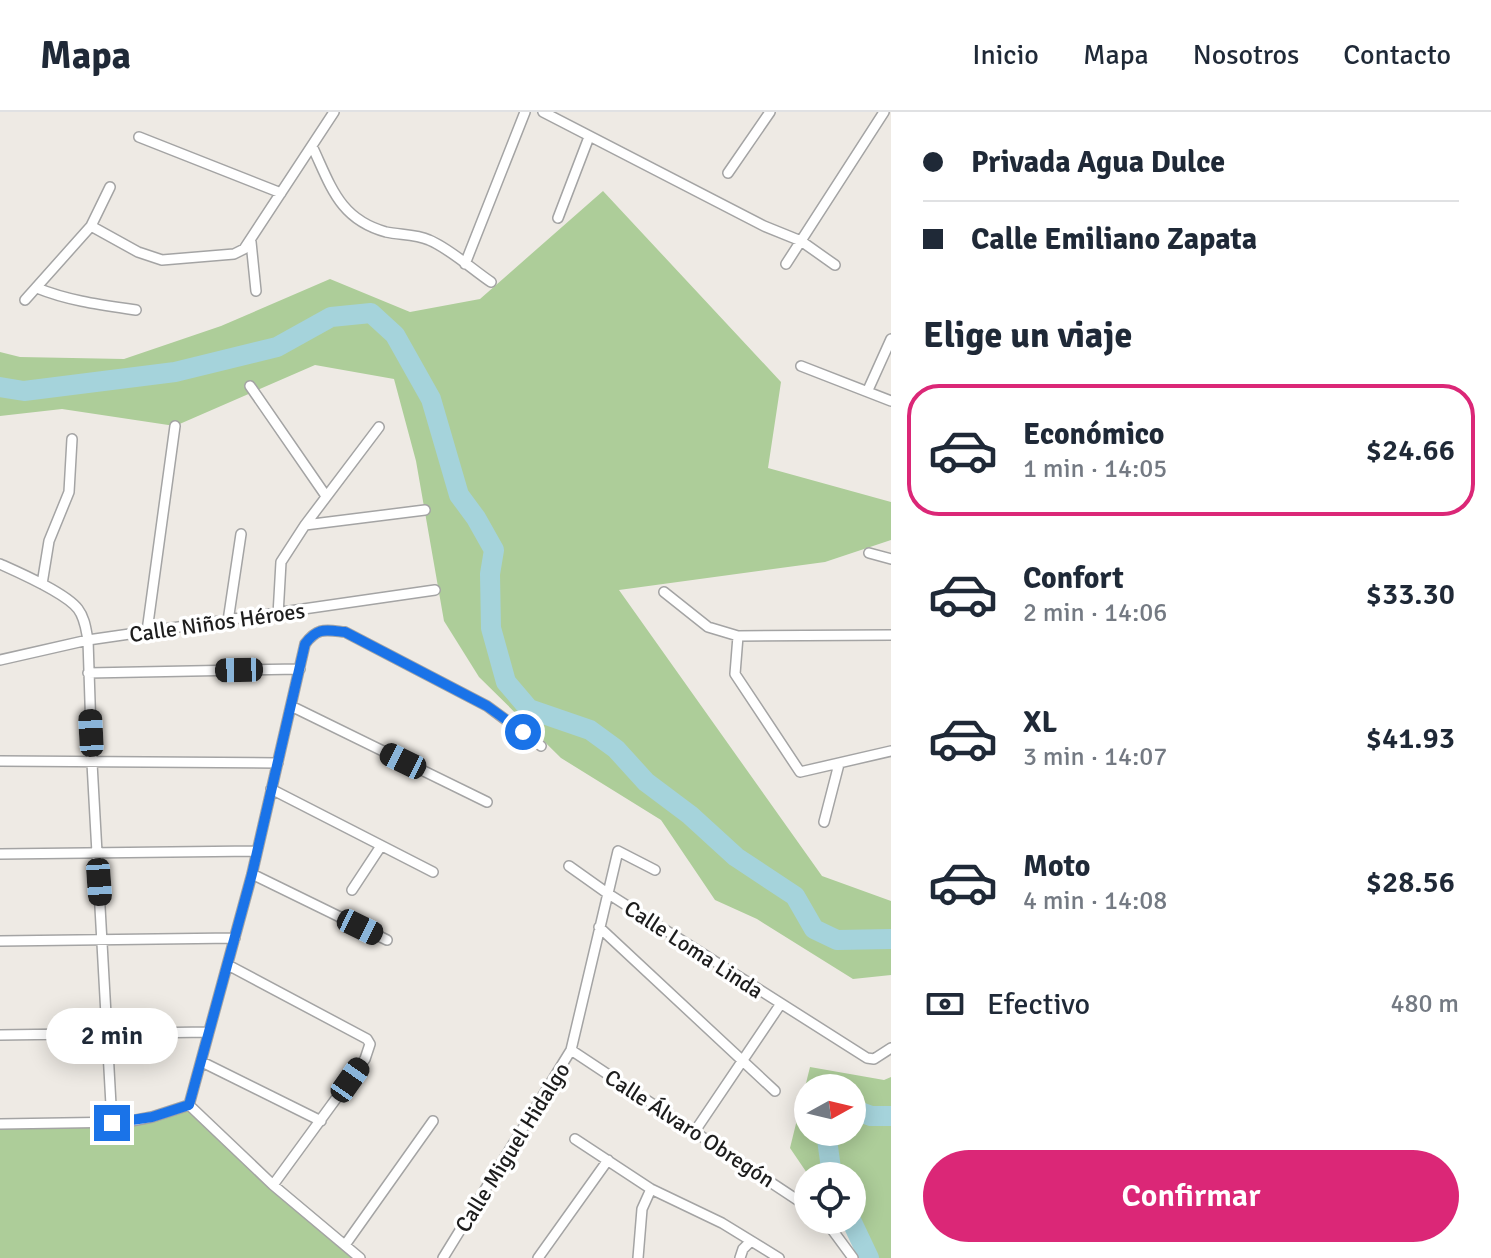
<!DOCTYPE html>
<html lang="es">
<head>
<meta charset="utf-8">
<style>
	body { margin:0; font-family:Signika,sans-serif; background:#f2f2f3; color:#1f2937; height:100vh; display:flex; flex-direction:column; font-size:30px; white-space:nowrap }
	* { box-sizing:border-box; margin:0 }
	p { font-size:26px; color:#747a83 }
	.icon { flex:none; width:44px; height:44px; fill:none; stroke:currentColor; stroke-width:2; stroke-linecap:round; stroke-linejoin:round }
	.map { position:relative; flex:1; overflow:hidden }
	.details { display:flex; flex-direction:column; background:#fff; width:600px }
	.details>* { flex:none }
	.guide { display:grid; align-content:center; height:176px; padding:0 32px; background:#fff }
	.needle { width:52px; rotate:82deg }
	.fabs { position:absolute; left:794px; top:962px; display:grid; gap:16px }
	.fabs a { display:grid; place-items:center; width:72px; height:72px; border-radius:50%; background:#fff; box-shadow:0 4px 20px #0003; font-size:40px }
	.end { position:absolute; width:36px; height:36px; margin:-18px; border:10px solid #1a73e8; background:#fff; box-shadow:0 0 0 4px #fff }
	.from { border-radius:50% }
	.bubble { position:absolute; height:56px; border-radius:28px; background:#fff; box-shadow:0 4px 20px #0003; font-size:26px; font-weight:600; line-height:56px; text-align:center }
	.car { position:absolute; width:24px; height:48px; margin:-24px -12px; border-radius:10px; box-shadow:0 0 6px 2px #0007; background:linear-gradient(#222 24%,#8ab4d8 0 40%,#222 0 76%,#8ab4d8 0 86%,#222 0) }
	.guide b { display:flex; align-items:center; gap:28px; height:76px; font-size:30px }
	.guide b+b { border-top:2px solid #e0e1e3 }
	.guide i { width:20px; height:20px; background:#1f2937 }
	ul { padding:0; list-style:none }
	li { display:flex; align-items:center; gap:24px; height:132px; margin:0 16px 12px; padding:0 16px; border:4px solid transparent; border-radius:32px }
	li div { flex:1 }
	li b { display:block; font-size:30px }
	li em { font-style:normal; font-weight:600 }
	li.active { border-color:#db2777 }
	li>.icon { width:72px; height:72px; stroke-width:1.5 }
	h2 { padding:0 32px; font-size:36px; line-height:96px }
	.pay { display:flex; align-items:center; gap:20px; height:88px; padding:0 32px; font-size:30px }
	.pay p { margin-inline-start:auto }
	.primary-button { display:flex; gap:16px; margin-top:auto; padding:16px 32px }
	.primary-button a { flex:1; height:92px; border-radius:48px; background:#db2777; color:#fff; font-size:32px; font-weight:600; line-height:92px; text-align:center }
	header { display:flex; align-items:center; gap:48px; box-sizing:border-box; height:112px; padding:0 40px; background:#fff; border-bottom:2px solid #e0e1e3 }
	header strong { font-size:38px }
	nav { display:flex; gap:44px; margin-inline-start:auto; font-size:28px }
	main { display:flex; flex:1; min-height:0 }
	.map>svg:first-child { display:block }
	.forest { fill:#adcd99; fill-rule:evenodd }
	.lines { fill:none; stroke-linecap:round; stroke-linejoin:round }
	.river { stroke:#a5d3db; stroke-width:20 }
	.minor-casing { stroke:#a4a4a4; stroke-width:12 }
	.minor { stroke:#fff; stroke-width:9 }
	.route { stroke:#1a73e8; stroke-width:10 }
	.labels { text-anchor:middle; stroke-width:7; stroke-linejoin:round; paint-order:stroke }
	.street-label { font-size:22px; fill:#1d1d1d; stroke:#fff }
</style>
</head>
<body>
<header>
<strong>Mapa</strong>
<nav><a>Inicio</a><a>Mapa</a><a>Nosotros</a><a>Contacto</a></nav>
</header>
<main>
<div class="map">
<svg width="891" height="1146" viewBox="0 0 891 1146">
	<rect width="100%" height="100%" fill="#eeeae4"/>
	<!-- forest -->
	<path class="forest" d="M603,79L781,270L768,356L891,390V428L825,450L619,478L822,764L891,789V863L853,867L757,807L715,788L661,708L561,646L479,565L444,509L416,349L394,267L315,253L175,314L62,297L0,304V240L20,245L124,247L221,214L330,167L410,200L480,187Z
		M810,955L884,968L891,965V1146H864L839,1108H852V1064H809L790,1036ZM852,976V1020H808V976Z
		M189,993L356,1146H0V1012L112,1011Z"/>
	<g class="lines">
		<!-- river -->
		<path class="river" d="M0,275L24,279L175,260L277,235L331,205L371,201L395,223L431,287L459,383L476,406L494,438L490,462L491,516L506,570L529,597L590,618L616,637L646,670L690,703L736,745L795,784L814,817L837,828L891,827
			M852,997L871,1004H891
			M826,1020L832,1064
			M851,1108L869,1146"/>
		<!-- minor casing -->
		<g class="minor-casing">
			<path id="minor" d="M543,0L764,114L801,129L835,153
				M139,25L281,81
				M312,34C331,74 339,107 386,120C400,123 416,122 429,128C449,136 473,158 491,170
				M728,61L770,0
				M558,106L589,25
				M91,114L138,140L162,148L234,142L244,137L334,0
				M251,130L256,179
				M465,152L525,0
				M786,152L884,0
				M37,176C69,189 102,193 136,198
				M25,188L91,114L110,75
				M801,254L891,289
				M250,274L326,384
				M868,278L891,227
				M305,413L425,398
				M869,441L891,447
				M0,452C20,461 66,481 78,497C85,506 86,518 88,528L92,651L112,1011
				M42,472L49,429L69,380L72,327
				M664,480L708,515L738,524L891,523
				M278,503L281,450L305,413L379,315
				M228,509L241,422
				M147,519L175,314
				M738,524L735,562L800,660L891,639
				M0,548L88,528L435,478
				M88,561L300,557
				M291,594L487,690
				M0,649L278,651
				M271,677L433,760
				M824,710L839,652
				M0,742L257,739
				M569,754L607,781L867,946L874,947L891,936
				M252,762L387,828
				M352,778L381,734
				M599,815L775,979
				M0,829L235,826
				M228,853L367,927L370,932L365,947L273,1073
				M0,923L209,920
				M571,938L808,1095
				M202,950L321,1009
				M189,993L252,762L305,532C318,515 325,518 345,520L487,594L541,634
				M189,993L273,1073L360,1146
				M0,1012L126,1010L152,1005L189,993
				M695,1019L780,893
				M575,1027L651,1077L722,1111L779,1146
				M825,1108L853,1146
				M345,1133L433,1009
				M443,1146L571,938L618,739L655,758
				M538,1146L608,1048
				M638,1146L642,1097L651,1077
				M740,1146L743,1137L751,1129"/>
		</g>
		<!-- minor -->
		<use href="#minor" class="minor"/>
	</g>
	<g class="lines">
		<!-- route -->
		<path class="route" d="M112,1011L152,1005L189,993L252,762L305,532C318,515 325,518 345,520L487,594L523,620"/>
	</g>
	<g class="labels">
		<!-- street labels -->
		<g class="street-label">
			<text transform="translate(217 510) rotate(-8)" y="8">Calle Niños Héroes</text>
			<text transform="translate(694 837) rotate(33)" y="8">Calle Loma Linda</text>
			<text transform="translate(690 1016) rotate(33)" y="8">Calle Álvaro Obregón</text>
			<text transform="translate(512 1035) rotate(-58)" y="8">Calle Miguel Hidalgo</text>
		</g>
	</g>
</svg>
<div class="fabs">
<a><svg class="needle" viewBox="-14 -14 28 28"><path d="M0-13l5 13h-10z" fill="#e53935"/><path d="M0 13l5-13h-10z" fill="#747a83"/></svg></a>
<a><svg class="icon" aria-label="locate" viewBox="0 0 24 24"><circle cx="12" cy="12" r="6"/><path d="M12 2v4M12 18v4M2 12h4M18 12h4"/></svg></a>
</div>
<i class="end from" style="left:523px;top:620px"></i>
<i class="end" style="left:112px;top:1011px"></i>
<div class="bubble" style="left:46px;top:896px;width:132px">2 min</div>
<i class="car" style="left:239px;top:558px;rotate:269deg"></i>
<i class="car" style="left:91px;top:621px;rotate:357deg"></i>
<i class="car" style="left:403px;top:649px;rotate:296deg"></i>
<i class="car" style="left:99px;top:770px;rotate:176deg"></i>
<i class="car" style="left:360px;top:815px;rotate:116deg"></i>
<i class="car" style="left:350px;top:968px;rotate:35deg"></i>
</div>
<section class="details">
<div class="guide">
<b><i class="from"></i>Privada Agua Dulce</b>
<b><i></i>Calle Emiliano Zapata</b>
</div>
<h2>Elige un viaje</h2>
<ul>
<li class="active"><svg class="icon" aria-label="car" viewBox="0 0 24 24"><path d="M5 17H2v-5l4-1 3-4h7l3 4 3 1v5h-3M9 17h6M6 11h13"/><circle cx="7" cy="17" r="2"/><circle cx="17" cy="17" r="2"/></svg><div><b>Económico</b><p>1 min · 14:05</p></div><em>$24.66</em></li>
<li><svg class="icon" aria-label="car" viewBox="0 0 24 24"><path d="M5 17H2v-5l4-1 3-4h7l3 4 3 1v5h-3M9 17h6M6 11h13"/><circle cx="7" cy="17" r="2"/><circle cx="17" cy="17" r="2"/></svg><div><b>Confort</b><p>2 min · 14:06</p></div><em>$33.30</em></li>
<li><svg class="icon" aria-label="car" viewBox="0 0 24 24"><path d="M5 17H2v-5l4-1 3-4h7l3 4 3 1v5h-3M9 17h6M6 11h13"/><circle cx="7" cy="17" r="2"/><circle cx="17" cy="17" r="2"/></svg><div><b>XL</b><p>3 min · 14:07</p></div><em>$41.93</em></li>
<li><svg class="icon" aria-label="car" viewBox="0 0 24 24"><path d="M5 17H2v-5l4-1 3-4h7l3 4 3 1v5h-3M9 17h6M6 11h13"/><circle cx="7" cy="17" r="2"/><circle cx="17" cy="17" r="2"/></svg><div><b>Moto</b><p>4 min · 14:08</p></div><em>$28.56</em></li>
</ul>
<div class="pay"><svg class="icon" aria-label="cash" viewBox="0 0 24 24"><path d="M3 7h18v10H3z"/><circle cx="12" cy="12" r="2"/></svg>Efectivo<p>480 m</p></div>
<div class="primary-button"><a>Confirmar</a></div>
</section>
</main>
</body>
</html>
